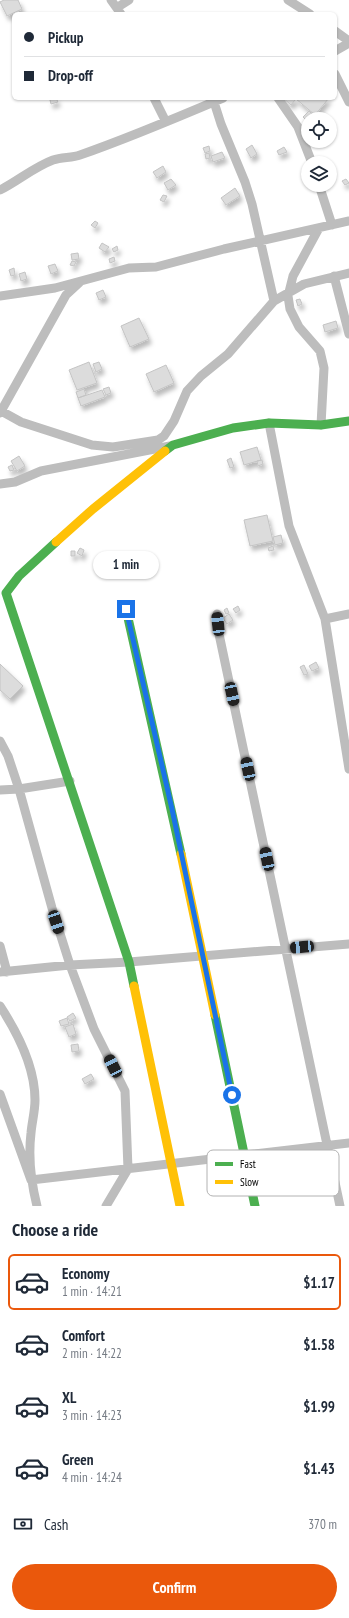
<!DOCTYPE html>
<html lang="en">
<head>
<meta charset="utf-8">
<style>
	body { margin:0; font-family:"PT Sans Narrow",sans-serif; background:#f2f2f3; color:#1f2937; height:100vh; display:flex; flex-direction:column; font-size:15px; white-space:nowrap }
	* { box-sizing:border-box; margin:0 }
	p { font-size:13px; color:#747a83 }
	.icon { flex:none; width:22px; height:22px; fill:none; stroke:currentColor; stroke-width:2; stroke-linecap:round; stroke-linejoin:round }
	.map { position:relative; height:1206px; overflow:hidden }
	.sheet { display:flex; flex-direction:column; background:#fff; flex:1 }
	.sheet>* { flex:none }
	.top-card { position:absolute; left:12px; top:12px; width:325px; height:88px; border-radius:6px; box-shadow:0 1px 3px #0004; display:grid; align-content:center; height:88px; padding:0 12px; background:#fff }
	.buttons { position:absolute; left:301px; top:112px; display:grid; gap:8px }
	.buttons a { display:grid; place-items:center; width:36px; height:36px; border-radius:50%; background:#fff; box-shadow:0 1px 3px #0004; font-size:20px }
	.end { position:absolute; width:18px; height:18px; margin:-9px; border:5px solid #1a73e8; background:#fff; box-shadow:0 0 0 2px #fff }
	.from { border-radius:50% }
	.bubble { position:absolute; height:28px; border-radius:14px; background:#fff; box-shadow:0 1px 3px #0004; font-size:13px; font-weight:600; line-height:28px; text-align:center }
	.car { position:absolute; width:12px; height:24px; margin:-12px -6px; border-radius:5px; box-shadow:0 0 3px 1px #0007; background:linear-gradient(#222 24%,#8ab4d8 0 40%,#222 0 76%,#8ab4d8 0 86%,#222 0) }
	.top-card b { display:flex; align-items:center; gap:14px; height:38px; font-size:15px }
	.top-card b+b { border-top:1px solid #e0e1e3 }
	.top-card i { width:10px; height:10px; background:#1f2937 }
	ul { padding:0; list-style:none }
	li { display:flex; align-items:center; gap:12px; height:56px; margin:0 8px 6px; padding:0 4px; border:2px solid transparent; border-radius:6px }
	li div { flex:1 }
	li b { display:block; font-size:15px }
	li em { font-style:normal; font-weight:600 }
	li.selected { border-color:#ea580c }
	li>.icon { width:36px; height:36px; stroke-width:1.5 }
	h2 { padding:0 12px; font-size:18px; line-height:48px }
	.pay { display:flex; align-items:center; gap:10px; height:44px; padding:0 12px; font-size:15px }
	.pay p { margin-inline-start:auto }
	.primary-button { display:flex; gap:8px; margin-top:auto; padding:8px 12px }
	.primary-button a { flex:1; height:46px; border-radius:24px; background:#ea580c; color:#fff; font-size:16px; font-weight:600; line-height:46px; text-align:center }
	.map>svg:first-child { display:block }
	.building { fill:#dcdcdc; stroke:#c4c4c4; filter:url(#shadow) }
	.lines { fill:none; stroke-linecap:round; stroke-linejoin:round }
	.street { stroke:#bdbdbd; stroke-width:9 }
	.fast { stroke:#4caf50; stroke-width:9 }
	.slow { stroke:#ffc107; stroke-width:9 }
	.route { stroke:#1a73e8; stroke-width:5 }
	.key { fill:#fff; stroke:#b2b2b2; stroke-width:1 }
	.key-label { font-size:11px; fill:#000 }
</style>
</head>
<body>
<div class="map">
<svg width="349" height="1206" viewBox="0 0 349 1206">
	<defs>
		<filter id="shadow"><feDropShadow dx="2.5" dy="4.5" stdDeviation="2" flood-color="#0004"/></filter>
	</defs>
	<rect width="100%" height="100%" fill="#fff"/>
	<!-- building -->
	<path class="building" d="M4,0H18L22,9L7,16L0,2Z
		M56,98L58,102L51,104L50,100Z
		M283,98H329L315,115L296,99L291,105Z
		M309,111L314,116L311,119H308V122L303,117Z
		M252,145L257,154L251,158L246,149Z
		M209,146L210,151L205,153L203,148Z
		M284,147L287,152L279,155L277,151Z
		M222,152L225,158L213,162L211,156Z
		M209,153L210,158L206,159L205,154Z
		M163,166L166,172L157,178L153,172Z
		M171,179L176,185L168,190L164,183Z
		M346,179L349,183L345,185L342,181Z
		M235,188L240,196L226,205L221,198Z
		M163,195L167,196L164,202L160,200Z
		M95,221L98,223L95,228L91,225Z
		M102,243L109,247L105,252L99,248Z
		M117,246L118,250L114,252L112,249Z
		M78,253L79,259L72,260L71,254Z
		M114,257L115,261L110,263L109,259Z
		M72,261L76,262L74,266L70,265Z
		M55,264L58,271L51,274L48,266Z
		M14,268L15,275L11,276L9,270Z
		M25,272L27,279L21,281L19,274Z
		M103,290L106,297L99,300L96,293Z
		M300,299L302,304L298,306L296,300Z
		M139,318L149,339L130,347L121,326Z
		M336,321L338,328L325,332L323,325Z
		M89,362L97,383L77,390L69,370Z
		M99,362L102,369L96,372L93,364Z
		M166,365L174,383L154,392L146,374Z
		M109,387L111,393L106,395L103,389Z
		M84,389L86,395L78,398L76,392Z
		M102,390L105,397L81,406L78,398Z
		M257,447L261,460L244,465L240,452Z
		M19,456L25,466L17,471L11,461Z
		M231,458L234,467L230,468L227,460Z
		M262,460L263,464L258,466L257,461Z
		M12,465L14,470L10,471L8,467Z
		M267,515L273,541L250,546L244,520Z
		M281,535L283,543L275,545L273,537Z
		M273,546L274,550L269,551L268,548Z
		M80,548L84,550L82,556L77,553Z
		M71,551H75V556H71Z
		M238,606L240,610L236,613L233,609Z
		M227,608L229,613L226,614L224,610Z
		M229,614L233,620L227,624L223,618Z
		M316,662L319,668L312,671L309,666Z
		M0,664L23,686L10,699L0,690Z
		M304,665L308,674L304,675L300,667Z
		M73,1013L76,1018L70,1021L67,1017Z
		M67,1018L69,1024L61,1026L59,1021Z
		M73,1024L76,1034L69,1037L65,1027Z
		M78,1044L79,1051L72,1052L71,1045Z
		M91,1074L94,1079L85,1084L82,1079Z"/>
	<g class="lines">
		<!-- street -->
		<path class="street" d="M111,0L121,14
			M288,0L310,14
			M118,7L129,0
			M335,31L349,41
			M335,51L349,43
			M335,74L349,102
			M154,98L166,122
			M278,98L298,127L312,163
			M214,102L221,124L245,182L252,204L274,301
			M319,185L332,225
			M0,190C18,181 34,167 53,160C62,157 72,158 80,155C129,138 176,118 223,98
			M319,228L293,276L288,296L290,309L299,327L320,351L324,368L321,425
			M334,276L349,334
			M0,296L55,288L129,268L156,267L224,249L349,221
			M1,411L21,422L92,445L113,447L158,440L164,436L174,421L187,391L201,376L228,354L274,301L304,284L349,273
			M0,413L66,295L79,283
			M269,423L289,526L325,619L349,769
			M0,484L15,482L41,471L170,446
			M217,614L219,634L340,1206
			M325,619L349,614
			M0,741L8,756L19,789L52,908L70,965L94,1029L125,1091L128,1169L106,1206
			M0,790L19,789L70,781
			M0,946L7,972
			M0,972L70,965L129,962L349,944
			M0,1006C17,1032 35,1068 35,1100C35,1111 32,1122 31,1133C28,1158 31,1182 37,1206
			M0,1094L31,1180L349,1143"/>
		<!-- fast -->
		<path class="fast" d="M165,451L173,445L233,428L269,423L321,425L349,421
			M56,542L19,576L6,593L129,962L134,986
			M126,609L181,854
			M215,1015L255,1206"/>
		<!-- slow -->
		<path class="slow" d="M56,542L93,509L165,451
			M181,854L215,1015
			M134,986L180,1206"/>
	</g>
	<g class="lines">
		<!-- route -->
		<path class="route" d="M126,609L172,809L232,1095"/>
	</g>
	<!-- legend -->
	<rect x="207" y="1150" width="132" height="46" rx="6" class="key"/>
	<rect x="215" y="1162" width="18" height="4" fill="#4caf50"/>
	<rect x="215" y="1180" width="18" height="4" fill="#ffc107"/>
	<g class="key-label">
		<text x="240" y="1168">Fast</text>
		<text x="240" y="1186">Slow</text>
	</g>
</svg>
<div class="buttons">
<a><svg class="icon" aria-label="locate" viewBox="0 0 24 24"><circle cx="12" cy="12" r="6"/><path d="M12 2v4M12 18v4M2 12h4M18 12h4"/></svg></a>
<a><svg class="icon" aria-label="layers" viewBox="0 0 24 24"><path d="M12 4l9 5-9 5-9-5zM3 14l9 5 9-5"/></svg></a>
</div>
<i class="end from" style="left:232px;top:1095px"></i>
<i class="end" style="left:126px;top:609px"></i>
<div class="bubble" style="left:93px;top:551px;width:66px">1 min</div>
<i class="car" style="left:218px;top:624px;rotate:354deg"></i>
<i class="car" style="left:232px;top:694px;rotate:168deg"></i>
<i class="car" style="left:248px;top:769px;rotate:348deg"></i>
<i class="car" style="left:267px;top:859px;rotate:348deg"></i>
<i class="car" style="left:56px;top:922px;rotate:162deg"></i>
<i class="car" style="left:302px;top:947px;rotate:265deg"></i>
<i class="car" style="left:113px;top:1066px;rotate:333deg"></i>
<div class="top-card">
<b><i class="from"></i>Pickup</b>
<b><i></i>Drop-off</b>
</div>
</div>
<section class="sheet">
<h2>Choose a ride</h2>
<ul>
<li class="selected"><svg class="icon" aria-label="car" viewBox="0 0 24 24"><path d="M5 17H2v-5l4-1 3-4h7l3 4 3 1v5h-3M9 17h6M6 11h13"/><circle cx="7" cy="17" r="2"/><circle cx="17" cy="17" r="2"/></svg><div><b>Economy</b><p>1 min · 14:21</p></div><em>$1.17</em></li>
<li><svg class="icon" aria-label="car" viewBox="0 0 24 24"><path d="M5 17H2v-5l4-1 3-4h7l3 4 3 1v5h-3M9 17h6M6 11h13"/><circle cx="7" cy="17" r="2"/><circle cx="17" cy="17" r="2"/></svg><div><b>Comfort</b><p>2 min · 14:22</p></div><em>$1.58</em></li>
<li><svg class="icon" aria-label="car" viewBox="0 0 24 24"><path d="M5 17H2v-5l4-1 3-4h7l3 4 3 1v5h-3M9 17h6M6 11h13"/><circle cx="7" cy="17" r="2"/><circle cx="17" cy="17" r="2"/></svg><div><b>XL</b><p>3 min · 14:23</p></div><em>$1.99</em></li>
<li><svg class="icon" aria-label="car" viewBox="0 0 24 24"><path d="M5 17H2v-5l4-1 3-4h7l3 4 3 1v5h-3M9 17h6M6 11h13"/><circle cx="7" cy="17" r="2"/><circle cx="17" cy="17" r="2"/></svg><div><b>Green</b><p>4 min · 14:24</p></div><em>$1.43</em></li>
</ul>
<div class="pay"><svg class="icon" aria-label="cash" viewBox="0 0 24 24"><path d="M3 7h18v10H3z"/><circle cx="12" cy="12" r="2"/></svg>Cash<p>370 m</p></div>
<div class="primary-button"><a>Confirm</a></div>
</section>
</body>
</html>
